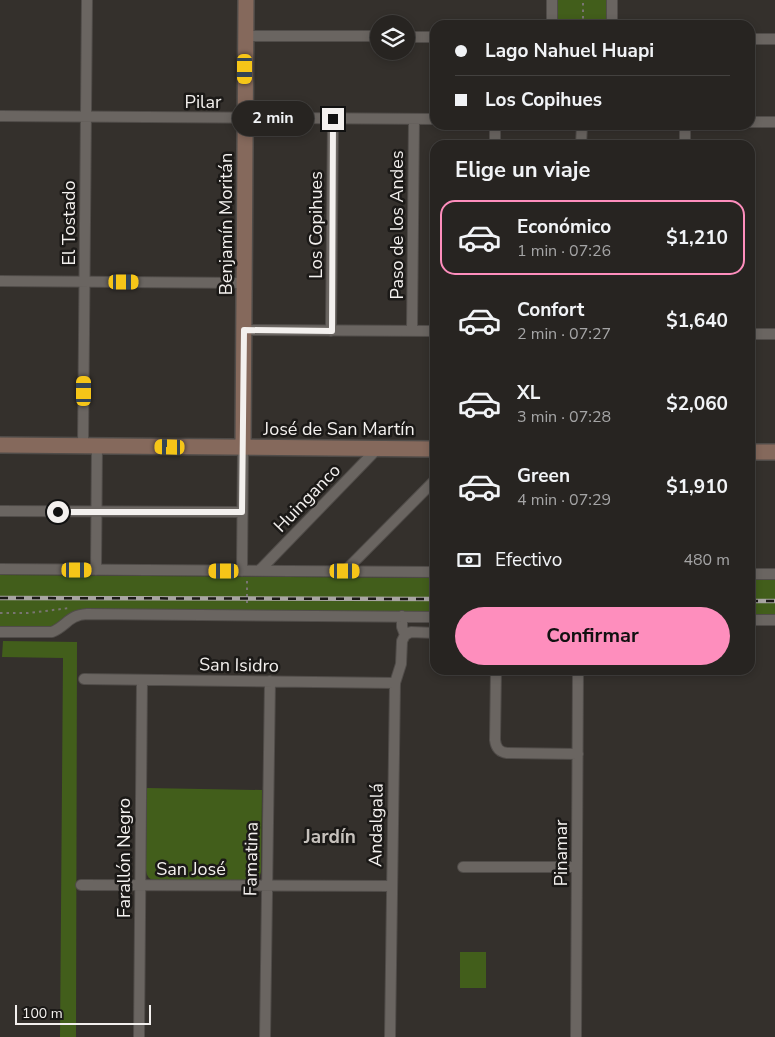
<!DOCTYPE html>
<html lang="es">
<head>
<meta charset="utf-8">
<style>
	body { margin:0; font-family:"Nunito Sans",sans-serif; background:#2f2c2a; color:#f1f3f6; height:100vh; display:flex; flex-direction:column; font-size:19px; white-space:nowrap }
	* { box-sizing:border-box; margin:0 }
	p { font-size:16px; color:#a4a4a5 }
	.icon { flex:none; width:28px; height:28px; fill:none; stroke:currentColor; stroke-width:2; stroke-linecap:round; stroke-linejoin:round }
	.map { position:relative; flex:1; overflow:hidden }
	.sheet { position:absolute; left:430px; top:140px; width:325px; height:535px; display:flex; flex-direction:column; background:#272421; border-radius:15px; box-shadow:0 2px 8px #0003,0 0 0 1px #43413f }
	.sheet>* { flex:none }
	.hud { position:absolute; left:430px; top:20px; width:325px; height:110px; border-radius:15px; box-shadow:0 2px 8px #0003,0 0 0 1px #43413f; display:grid; align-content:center; height:110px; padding:0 25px; background:#272421 }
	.tools { position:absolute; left:370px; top:15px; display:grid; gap:10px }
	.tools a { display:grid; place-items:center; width:45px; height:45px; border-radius:50%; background:#272421; box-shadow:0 2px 8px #0003,0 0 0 1px #43413f; font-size:25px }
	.scale { position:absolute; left:15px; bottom:12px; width:136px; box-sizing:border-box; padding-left:5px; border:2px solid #f3f0ee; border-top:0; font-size:14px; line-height:18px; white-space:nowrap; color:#f3f0ee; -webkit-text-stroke:4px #1b1917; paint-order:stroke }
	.end { position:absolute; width:22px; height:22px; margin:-11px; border:6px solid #f3f0ee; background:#111; box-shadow:0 0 0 2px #111 }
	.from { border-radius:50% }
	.bubble { position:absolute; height:35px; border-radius:18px; background:#272421; box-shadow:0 2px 8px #0003,0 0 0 1px #43413f; font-size:16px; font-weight:700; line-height:35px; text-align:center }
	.car { position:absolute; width:15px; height:30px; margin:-15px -8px; border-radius:6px; box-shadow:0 0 4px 1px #0007; background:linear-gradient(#f5c518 24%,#345 0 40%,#f5c518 0 76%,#345 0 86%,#f5c518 0) }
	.hud b { display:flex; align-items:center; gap:18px; height:48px; font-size:19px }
	.hud b+b { border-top:1px solid #43413f }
	.hud i { width:12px; height:12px; background:#f1f3f6 }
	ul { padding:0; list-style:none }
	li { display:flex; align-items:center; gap:15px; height:75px; margin:0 10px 8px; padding:0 15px; border:2px solid transparent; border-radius:15px }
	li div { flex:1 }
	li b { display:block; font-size:19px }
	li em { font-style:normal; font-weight:700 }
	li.active { border-color:#fe8ebd }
	li>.icon { width:45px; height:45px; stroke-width:1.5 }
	h2 { padding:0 25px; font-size:22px; line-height:60px }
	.pay { display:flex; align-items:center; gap:12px; height:55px; padding:0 25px; font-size:19px }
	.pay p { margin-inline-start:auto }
	.primary-button { display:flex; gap:10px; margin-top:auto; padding:10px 25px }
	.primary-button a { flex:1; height:58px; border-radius:30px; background:#fe8ebd; color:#111; font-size:20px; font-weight:700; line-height:58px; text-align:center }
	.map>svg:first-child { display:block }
	.green { fill:#425e1b }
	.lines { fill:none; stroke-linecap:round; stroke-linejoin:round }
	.street-casing { stroke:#504c49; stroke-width:12 }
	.secondary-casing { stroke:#504c49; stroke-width:18 }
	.path { stroke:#797572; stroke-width:2; stroke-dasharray:2.5 4; stroke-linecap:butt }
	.street { stroke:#6a6561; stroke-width:10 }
	.secondary { stroke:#85695c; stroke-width:15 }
	.rail-casing { stroke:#a8a5a2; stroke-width:4.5 }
	.rail { stroke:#1b1917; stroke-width:2.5; stroke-dasharray:8; stroke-linecap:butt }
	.route { stroke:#f3f0ee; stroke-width:6 }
	.labels { text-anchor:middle; stroke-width:5; stroke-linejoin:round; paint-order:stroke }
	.street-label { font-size:18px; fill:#f3f0ee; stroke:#1b1917 }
	.neighbourhood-label { font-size:19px; font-weight:bold; fill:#c6c1bc; stroke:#1b1917 }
</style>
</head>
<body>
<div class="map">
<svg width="775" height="1037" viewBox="0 0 775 1037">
	<rect width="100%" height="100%" fill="#34302c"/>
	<!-- green -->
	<path class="green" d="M557,0H609V25H557Z
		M0,575L435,578V614L69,615L51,627L0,628Z
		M750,579H775V616H750Z
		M3,641L77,642L76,1037H60L63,658L2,657Z
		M147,788L262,790L261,872L259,878L254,881H156C149,879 147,877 146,870Z
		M460,952H486V988H460Z"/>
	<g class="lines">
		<!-- street casing -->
		<g class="street-casing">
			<path id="street" d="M552,25V0
				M612,25V0
				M245,36H379
				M406,37H435
				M750,39H775
				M0,116L435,119
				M750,122H775
				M495,145V125
				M581,145L582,125
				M685,145V125
				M0,281L244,283
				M244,330L435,331
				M331,331L333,119
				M412,331L414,119
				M750,334H775
				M83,446L87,0
				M0,511L242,512
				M0,569L435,572
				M96,570L97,446
				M242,571L243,447
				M259,571L378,448
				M345,571L435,480
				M750,574H775
				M750,620H775
				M0,632H52C67,626 68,615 87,614L435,617
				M405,635L411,632L435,633
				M496,670L495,740C496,748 499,752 507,753L578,754
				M84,679L395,683
				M463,867H577
				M81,885L392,886
				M139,1037L142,680
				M265,1037L270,681
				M390,1037L395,683L401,664L402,641L405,635L402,627V616
				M576,1037L578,670"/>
		</g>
		<!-- secondary casing -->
		<g class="secondary-casing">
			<path id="secondary" d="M0,445L435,449
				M243,447L246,0
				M750,452H775"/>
		</g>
		<!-- path -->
		<path class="path" d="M583,25V0
			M247,581V604
			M0,613H28L70,608"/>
		<!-- street -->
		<use href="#street" class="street"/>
		<!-- secondary -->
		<use href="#secondary" class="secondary"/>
		<!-- rail casing -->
		<g class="rail-casing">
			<path id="rail" d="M0,598L435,599
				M750,601H775"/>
		</g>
		<!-- rail -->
		<use href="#rail" class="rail"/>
	</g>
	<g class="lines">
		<!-- route -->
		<path class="route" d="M58,512H242L244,330L332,331L333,119"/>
	</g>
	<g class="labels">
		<!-- street labels -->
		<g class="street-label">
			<text x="203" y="108">Pilar</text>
			<text transform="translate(69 223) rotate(-90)" y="6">El Tostado</text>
			<text transform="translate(226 224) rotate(-90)" y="6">Benjamín Moritán</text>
			<text transform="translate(316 225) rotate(-90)" y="6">Los Copihues</text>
			<text transform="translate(397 225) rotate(-90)" y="6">Paso de los Andes</text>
			<text x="339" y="435">José de San Martín</text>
			<text transform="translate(307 498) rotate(-46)" y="6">Huinganco</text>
			<text transform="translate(239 665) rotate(1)" y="6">San Isidro</text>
			<text transform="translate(376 825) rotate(-89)" y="6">Andalgalá</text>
			<text transform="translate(561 853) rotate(-90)" y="6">Pinamar</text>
			<text transform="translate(124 858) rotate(-90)" y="6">Farallón Negro</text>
			<text transform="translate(251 859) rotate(-89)" y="6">Famatina</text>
			<text x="191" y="875">San José</text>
		</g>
		<!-- neighbourhood labels -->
		<g class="neighbourhood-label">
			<text x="330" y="843">Jardín</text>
		</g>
	</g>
</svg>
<div class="tools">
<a><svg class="icon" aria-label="layers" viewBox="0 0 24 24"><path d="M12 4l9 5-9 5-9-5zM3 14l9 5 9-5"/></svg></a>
</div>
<div class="scale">100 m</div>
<i class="end from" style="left:58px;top:512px"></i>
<i class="end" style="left:333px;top:119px"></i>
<div class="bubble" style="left:232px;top:101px;width:82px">2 min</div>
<i class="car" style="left:245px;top:69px;rotate:180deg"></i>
<i class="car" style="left:124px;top:282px;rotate:90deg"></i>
<i class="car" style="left:84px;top:391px;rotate:0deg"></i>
<i class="car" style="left:170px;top:447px;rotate:271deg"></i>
<i class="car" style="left:77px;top:570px;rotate:90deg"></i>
<i class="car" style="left:224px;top:571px;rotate:270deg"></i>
<i class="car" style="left:345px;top:571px;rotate:90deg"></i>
<div class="hud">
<b><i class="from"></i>Lago Nahuel Huapi</b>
<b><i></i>Los Copihues</b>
</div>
<section class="sheet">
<h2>Elige un viaje</h2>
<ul>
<li class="active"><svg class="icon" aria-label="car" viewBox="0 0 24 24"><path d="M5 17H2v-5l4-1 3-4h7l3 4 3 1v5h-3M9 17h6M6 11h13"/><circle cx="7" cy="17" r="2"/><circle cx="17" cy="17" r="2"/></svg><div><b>Económico</b><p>1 min · 07:26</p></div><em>$1,210</em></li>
<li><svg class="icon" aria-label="car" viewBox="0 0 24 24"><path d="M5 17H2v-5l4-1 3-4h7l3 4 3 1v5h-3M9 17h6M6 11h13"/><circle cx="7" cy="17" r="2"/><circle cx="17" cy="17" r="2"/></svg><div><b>Confort</b><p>2 min · 07:27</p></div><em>$1,640</em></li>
<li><svg class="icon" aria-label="car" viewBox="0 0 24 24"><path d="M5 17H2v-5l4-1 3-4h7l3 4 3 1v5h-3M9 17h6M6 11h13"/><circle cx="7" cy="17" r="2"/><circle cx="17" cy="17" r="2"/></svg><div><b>XL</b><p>3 min · 07:28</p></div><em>$2,060</em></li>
<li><svg class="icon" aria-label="car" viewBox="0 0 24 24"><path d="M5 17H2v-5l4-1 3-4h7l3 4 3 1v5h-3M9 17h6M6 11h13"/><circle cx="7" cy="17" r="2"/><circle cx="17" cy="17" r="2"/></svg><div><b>Green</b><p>4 min · 07:29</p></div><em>$1,910</em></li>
</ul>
<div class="pay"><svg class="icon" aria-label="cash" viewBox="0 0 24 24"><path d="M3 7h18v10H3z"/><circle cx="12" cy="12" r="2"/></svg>Efectivo<p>480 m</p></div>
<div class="primary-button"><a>Confirmar</a></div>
</section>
</div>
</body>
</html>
